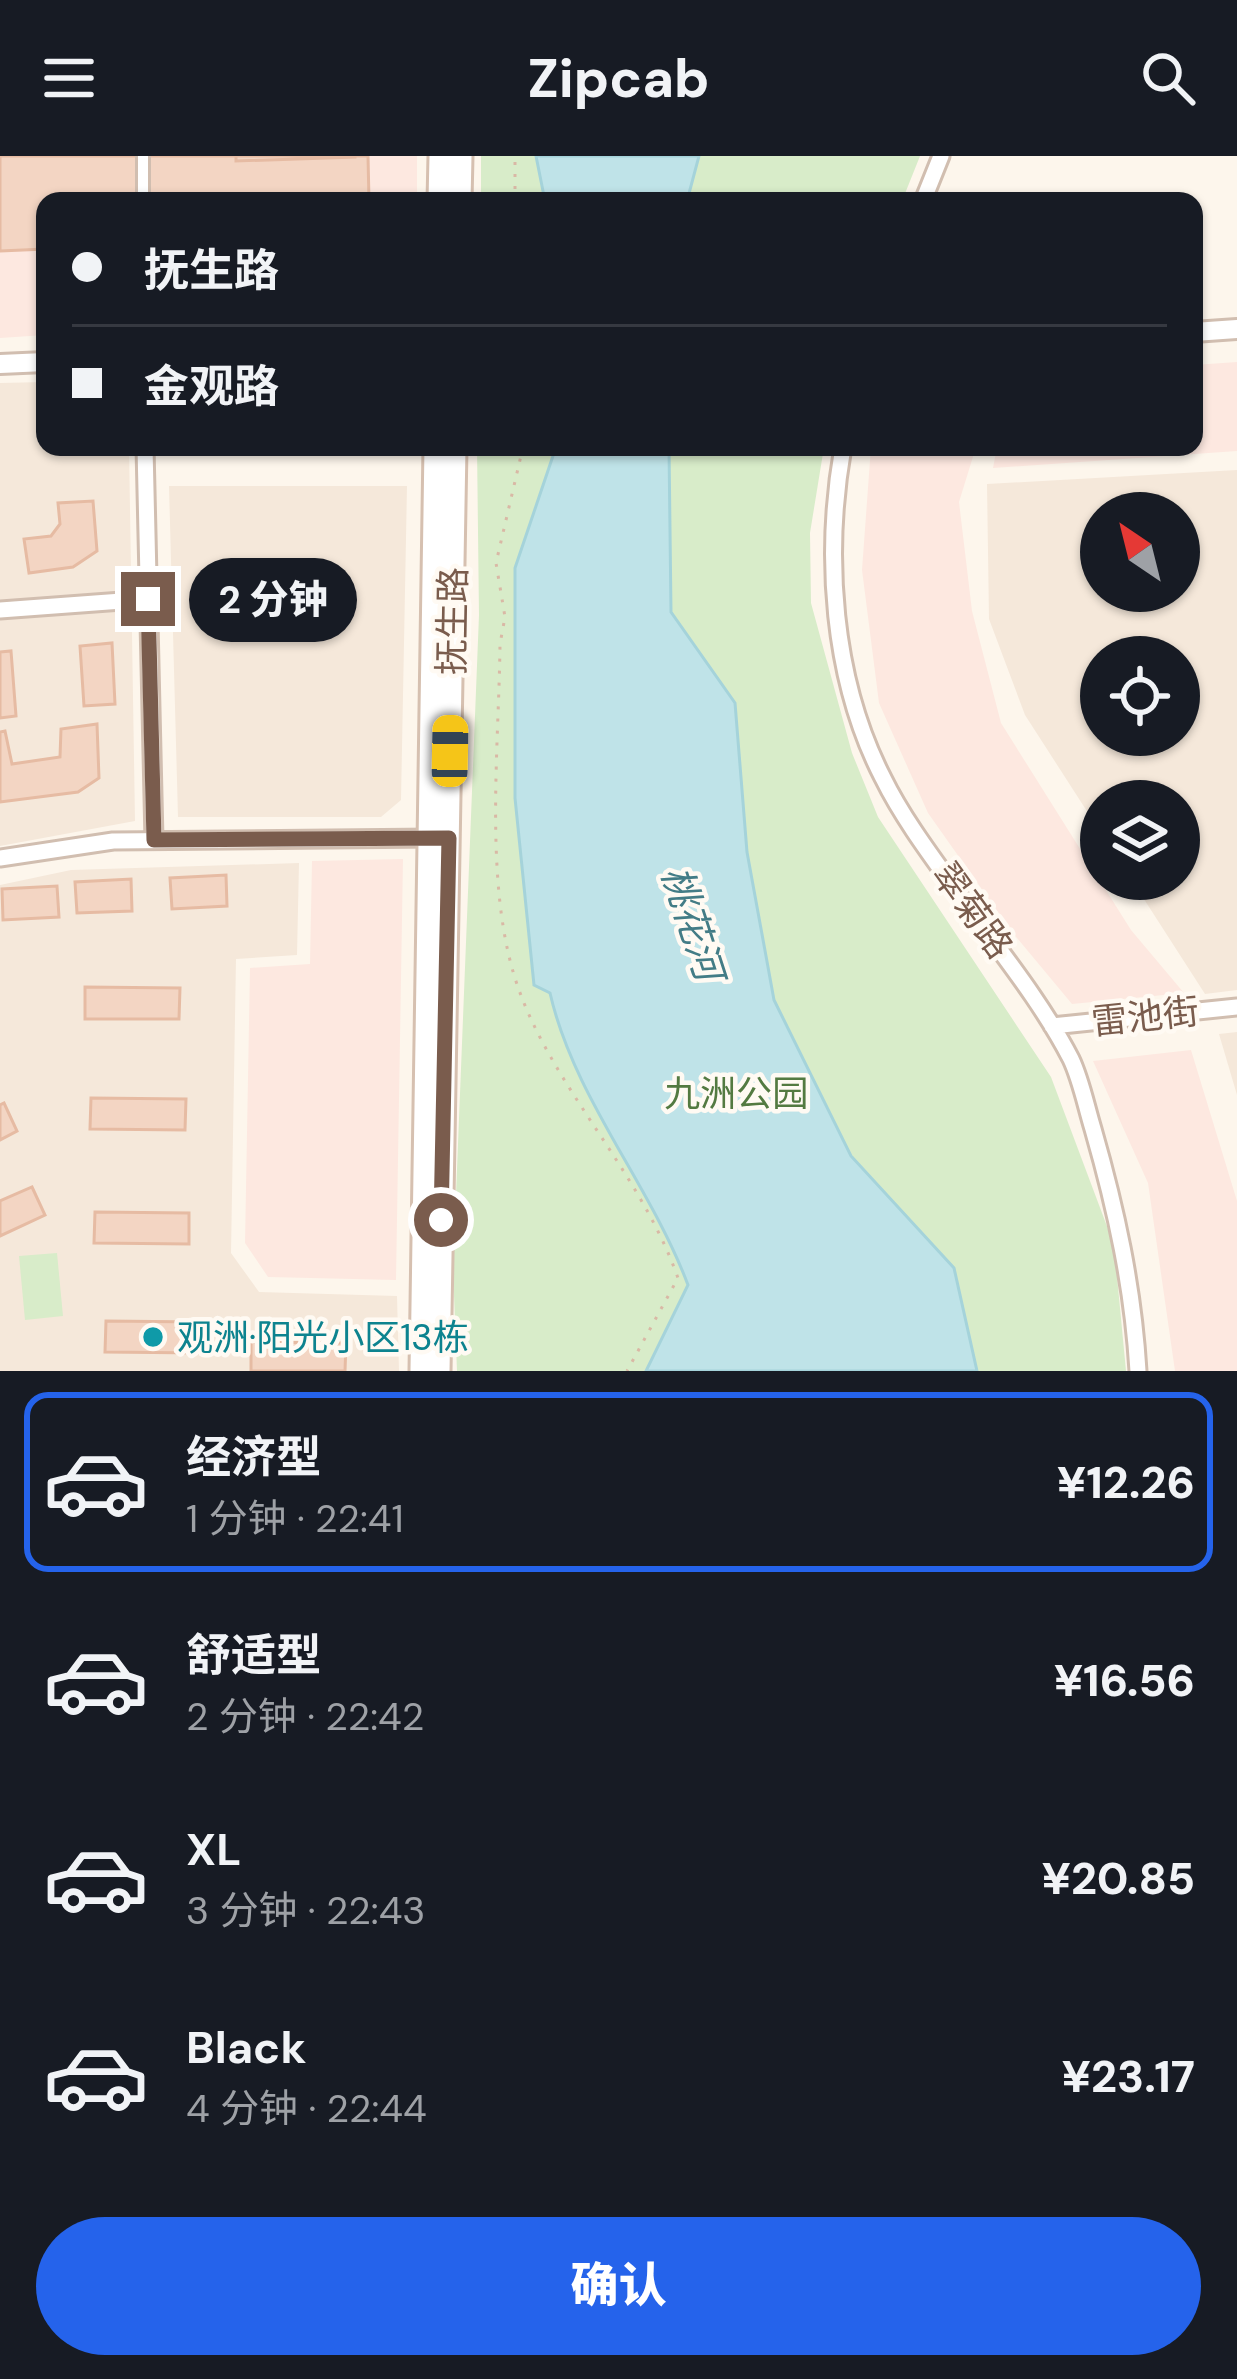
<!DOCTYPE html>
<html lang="zh">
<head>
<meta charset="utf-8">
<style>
	body { margin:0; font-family:"DM Sans","Noto Sans SC",sans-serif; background:#242831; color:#f1f3f6; height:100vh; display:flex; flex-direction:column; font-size:45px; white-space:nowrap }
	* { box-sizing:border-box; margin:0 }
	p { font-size:39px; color:#9ea1a6 }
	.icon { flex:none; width:66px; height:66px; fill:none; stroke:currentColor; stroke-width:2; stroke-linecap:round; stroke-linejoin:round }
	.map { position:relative; height:1215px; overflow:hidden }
	.sheet { display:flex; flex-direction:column; background:#171b24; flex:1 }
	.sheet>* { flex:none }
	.top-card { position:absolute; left:36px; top:36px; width:1167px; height:264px; border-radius:24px; box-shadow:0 3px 9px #0004; display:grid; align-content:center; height:264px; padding:0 36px; background:#171b24 }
	.needle { width:78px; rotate:325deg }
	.controls { position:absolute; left:1080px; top:336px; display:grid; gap:24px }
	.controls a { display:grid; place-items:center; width:120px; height:120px; border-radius:50%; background:#171b24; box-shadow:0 3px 9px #0004; font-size:60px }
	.end { position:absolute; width:54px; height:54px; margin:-27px; border:15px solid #7a5c4d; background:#fff; box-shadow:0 0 0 6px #fff }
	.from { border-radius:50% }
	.bubble { position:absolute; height:84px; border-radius:42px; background:#171b24; box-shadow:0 3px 9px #0004; font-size:39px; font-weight:800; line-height:84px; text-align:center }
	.car { position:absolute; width:36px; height:72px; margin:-36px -18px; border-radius:15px; box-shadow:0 0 9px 3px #0007; background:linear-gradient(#f5c518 24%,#345 0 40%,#f5c518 0 76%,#345 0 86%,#f5c518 0) }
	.top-card b { display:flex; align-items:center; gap:42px; height:114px; font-size:45px }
	.top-card b+b { border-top:3px solid #363941 }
	.top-card i { width:30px; height:30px; background:#f1f3f6 }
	ul { padding:21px 0 0; list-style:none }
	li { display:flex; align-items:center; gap:36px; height:180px; margin:0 24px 18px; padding:0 12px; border:6px solid transparent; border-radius:24px }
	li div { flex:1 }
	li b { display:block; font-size:45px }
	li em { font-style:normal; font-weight:800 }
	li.current { border-color:#2563eb }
	li>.icon { width:108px; height:108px; stroke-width:1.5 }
	.action { display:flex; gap:24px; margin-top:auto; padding:24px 36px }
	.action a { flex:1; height:138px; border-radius:72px; background:#2563eb; color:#fff; font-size:48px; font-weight:800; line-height:138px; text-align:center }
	header { display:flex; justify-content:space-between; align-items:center; height:156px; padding:0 36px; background:#171b24; font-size:54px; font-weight:800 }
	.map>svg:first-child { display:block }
	.residential { fill:#f5e8da; fill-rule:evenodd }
	.commercial { fill:#fde8e0 }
	.green { fill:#d8ecc9 }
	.water { fill:#bfe3e8; stroke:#a5d3da; stroke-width:3 }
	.building { fill:#f3d5c3; stroke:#e6bba3; stroke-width:3 }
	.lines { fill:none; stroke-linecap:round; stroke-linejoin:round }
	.pedestrian-casing { stroke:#d1beb0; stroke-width:16 }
	.minor-casing { stroke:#d1beb0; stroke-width:21 }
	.tertiary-casing { stroke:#d1beb0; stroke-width:24 }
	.secondary-casing { stroke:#d6c0b0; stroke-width:27 }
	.path { stroke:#d9b8a5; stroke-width:3; stroke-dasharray:3 9; stroke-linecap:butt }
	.pedestrian { stroke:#fff; stroke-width:10 }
	.minor { stroke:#fff; stroke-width:15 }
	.tertiary { stroke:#fff; stroke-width:18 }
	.secondary { stroke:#fff; stroke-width:21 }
	.route { stroke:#7a5c4d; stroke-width:15 }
	.culture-dot { fill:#0f9aa8; stroke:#fffaf3; stroke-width:4.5 }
	.labels { text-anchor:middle; stroke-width:9; stroke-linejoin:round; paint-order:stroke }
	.street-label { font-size:36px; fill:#7a5c4d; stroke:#fffaf3 }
	.park-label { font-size:36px; fill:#537a41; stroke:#fffaf3 }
	.culture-label { font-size:36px; fill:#0d838f; stroke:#fffaf3; text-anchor:start }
	.water-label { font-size:39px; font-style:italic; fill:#437c86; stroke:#fffaf3 }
</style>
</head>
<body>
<header><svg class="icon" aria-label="menu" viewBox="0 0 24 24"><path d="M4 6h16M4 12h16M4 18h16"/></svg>Zipcab<svg class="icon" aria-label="search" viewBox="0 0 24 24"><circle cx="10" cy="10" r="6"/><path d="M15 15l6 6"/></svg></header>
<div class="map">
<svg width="1237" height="1215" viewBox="0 0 1237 1215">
	<rect width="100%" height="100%" fill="#fdf6ec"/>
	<!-- residential -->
	<path class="residential" d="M45,226V291H129L135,665L0,690V227Z
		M1237,314V834L1205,838L1131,723H1179V645H1101V677L1025,559L989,463L987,328ZM1179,357V435H1101V357ZM1101,501H1179V579H1101Z
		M169,330H407L401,644L381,661H178Z
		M299,707L297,799L236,803L231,1097L259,1136L397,1140L399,1215H0V729L71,714Z
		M1237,876V939L1219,878Z"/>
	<!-- commercial -->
	<path class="commercial" d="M0,0H120L121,45H45V179L0,182Z
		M161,0H417V45H160Z
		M1237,206V295L993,312L997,291H1194V209Z
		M871,291H976L959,346L972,455L1001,567L1131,774L1184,837L1072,848L1012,776L928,657L879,547L862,414Z
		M403,703L396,1124L268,1121L245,1087L250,812L310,808L312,705Z
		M1191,894L1237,1045V1215H1175L1148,1027L1093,905Z"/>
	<!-- green -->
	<path class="green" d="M481,0H920L902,45H481Z
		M477,291H824L810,377L811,447L852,597L878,661L1051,921L1114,1089L1126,1215H457L453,1114L479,459Z
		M57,1097L63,1160L25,1164L19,1100Z"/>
	<!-- water -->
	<path class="water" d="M536,0H699L687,45H545Z
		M556,291H669L671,456L735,547L747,696L774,844L851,1000L954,1112L977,1215H646L688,1129C650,1028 574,942 550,837L534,829L515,642V412Z"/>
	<!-- building -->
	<path class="building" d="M0,0H368L369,45H183L179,40L45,45V93L0,95Z
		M236,0H355V1L236,5Z
		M93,345L97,395L73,411L29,417L24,383L51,380L60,368L58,347Z
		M112,487L115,548L84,550L80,490Z
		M11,495L16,560L0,562V496Z
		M97,568L99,622L78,636L0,646V576L5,575L12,608L60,601L61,573Z
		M226,719L227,750L172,753L170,722Z
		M131,723L132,755L77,757L75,726Z
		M57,730L59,761L3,764L2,733Z
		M85,831L180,832L179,863H85Z
		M91,942L186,943L185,974L90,973Z
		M4,947L17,975L0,984V949Z
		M32,1031L45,1059L0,1080V1045Z
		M95,1056L189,1057V1088L94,1087Z
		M106,1165L200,1166V1197L105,1196Z
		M251,1186L346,1187L345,1215H251Z"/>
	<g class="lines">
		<!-- pedestrian casing -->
		<g class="pedestrian-casing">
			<path id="pedestrian" d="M143,0V45"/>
		</g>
		<!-- minor casing -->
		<g class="minor-casing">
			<path id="minor" d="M923,45L941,0
				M145,291L154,684
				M843,291C824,399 832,523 883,622C902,661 932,701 958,737C997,792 1040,843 1071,903C1081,924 1086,950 1093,973C1116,1053 1133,1131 1138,1215
				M0,454L149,443
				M0,702L113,685L434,682
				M1052,870L1237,851"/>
		</g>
		<!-- tertiary casing -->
		<g class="tertiary-casing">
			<path id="tertiary" d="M1194,176L1237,173
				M0,208L45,206"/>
		</g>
		<!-- secondary casing -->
		<g class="secondary-casing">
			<path id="secondary" d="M439,45L440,0
				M460,45L461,0
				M421,1215L435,291
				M439,1215L455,291"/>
		</g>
		<!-- path -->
		<path class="path" d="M515,45V0
			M523,291L496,407L505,461L500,488C499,593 483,735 519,834C555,934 641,1017 678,1122L627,1215"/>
		<!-- pedestrian -->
		<use href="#pedestrian" class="pedestrian"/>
		<!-- minor -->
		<use href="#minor" class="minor"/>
		<!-- tertiary -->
		<use href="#tertiary" class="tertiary"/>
		<!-- secondary -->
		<use href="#secondary" class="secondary"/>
	</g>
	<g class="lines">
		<!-- route -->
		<path class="route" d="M148,443L154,684L449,682L441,1064"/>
	</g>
	<!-- markers -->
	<circle class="culture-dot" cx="153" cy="1181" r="12"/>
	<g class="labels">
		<!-- street labels -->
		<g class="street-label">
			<text transform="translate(452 465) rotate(-89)" y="13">抚生路</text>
			<text transform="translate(973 754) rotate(54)" y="13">翠菊路</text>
			<text transform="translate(1145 860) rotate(-6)" y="13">雷池街</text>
		</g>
		<!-- park labels -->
		<g class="park-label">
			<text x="736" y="950">九洲公园</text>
		</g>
		<!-- culture labels -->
		<g class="culture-label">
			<text x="177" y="1194">观洲·阳光小区13栋</text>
		</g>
		<!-- water labels -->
		<g class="water-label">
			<text transform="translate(693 767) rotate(72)" y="14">桃花河</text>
		</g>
	</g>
</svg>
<div class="controls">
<a><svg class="needle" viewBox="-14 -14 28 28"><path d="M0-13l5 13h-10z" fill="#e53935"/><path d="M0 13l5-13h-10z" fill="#9ea1a6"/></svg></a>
<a><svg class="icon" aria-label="locate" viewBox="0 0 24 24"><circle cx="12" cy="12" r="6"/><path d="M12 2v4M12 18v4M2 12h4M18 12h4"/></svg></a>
<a><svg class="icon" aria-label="layers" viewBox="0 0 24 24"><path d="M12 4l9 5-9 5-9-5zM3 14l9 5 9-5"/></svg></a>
</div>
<i class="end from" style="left:441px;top:1064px"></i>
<i class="end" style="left:148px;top:443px"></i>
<div class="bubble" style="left:189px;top:402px;width:168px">2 分钟</div>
<i class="car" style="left:450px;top:595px;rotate:1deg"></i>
<div class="top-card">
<b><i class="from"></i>抚生路</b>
<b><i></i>金观路</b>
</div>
</div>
<section class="sheet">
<ul>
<li class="current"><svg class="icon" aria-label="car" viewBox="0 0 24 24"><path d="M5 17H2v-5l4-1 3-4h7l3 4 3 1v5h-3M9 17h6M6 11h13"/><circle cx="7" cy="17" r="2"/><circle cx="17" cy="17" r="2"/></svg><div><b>经济型</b><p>1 分钟 · 22:41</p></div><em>¥12.26</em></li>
<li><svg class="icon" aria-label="car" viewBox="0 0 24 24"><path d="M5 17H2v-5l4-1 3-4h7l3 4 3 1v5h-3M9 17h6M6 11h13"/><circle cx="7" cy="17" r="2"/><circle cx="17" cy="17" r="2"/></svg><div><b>舒适型</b><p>2 分钟 · 22:42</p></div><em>¥16.56</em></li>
<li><svg class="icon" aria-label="car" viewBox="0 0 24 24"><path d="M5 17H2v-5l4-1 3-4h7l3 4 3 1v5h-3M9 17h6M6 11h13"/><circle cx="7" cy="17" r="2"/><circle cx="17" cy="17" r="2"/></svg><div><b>XL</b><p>3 分钟 · 22:43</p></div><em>¥20.85</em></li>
<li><svg class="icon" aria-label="car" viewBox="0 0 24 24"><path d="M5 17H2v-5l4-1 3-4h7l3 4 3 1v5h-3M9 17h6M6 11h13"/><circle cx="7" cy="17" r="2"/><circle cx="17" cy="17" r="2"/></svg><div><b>Black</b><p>4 分钟 · 22:44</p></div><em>¥23.17</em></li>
</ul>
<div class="action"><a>确认</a></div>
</section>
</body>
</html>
